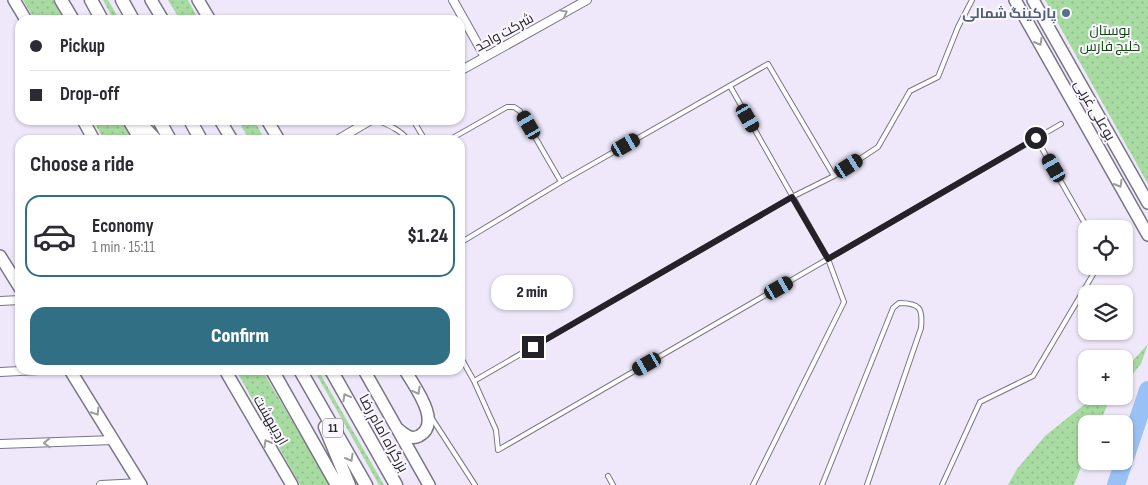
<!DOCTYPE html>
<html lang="en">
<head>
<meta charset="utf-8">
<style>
	body { margin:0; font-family:"Sofia Sans Condensed",Cairo,sans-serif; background:#f2f2f3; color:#2b2b33; height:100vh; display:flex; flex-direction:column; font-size:19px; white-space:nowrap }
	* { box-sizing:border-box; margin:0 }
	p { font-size:16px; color:#7c7c81 }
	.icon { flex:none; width:28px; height:28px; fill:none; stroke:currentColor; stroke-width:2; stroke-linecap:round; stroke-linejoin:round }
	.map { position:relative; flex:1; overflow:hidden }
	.drawer { position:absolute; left:15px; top:135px; width:450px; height:240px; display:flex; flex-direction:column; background:#fff; border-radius:15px; box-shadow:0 1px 4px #0004 }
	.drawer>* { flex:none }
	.hud { position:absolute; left:15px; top:15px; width:450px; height:110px; border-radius:15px; box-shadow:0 1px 4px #0004; display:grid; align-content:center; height:110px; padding:0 15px; background:#fff }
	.tools { position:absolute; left:1078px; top:220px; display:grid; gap:10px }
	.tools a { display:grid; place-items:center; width:55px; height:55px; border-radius:10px; background:#fff; box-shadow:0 1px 4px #0004; font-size:25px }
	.end { position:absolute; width:22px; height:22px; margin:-11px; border:6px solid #242228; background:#fff; box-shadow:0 0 0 2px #fff }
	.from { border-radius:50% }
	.bubble { position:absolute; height:35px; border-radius:15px; background:#fff; box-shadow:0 1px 4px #0004; font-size:16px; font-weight:800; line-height:35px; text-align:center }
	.car { position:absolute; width:15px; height:30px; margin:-15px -8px; border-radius:6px; box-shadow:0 0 4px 1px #0007; background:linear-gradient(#222 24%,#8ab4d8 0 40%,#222 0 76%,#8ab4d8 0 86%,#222 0) }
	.hud b { display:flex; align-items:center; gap:18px; height:48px; font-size:19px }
	.hud b+b { border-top:1px solid #e1e1e2 }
	.hud i { width:12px; height:12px; background:#2b2b33 }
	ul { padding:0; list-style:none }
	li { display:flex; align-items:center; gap:15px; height:82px; margin:0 10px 8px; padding:0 5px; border:2px solid #e1e1e2; border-radius:15px }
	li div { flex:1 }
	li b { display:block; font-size:19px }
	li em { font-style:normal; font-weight:800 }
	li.selected { border-color:#306f84 }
	li>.icon { width:45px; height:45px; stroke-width:1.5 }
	h2 { padding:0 15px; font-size:22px; line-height:60px }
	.primary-button { display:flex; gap:10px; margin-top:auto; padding:10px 15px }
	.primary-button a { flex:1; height:58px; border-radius:15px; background:#306f84; color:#fff; font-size:20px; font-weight:800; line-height:58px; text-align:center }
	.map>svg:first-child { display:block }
	.grass { fill:url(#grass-dots) }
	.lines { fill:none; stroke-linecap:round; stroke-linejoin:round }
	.river { stroke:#9ac1f5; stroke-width:18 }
	.service-casing { stroke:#7a7585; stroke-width:6 }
	.minor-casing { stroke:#7a7585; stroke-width:10 }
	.secondary-casing { stroke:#7a7585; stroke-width:14 }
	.trunk-casing { stroke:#7a7585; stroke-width:15 }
	.service { stroke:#fff; stroke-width:4 }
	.minor { stroke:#fff; stroke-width:8 }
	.secondary { stroke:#fff; stroke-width:11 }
	.trunk { stroke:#fff; stroke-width:12 }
	.wall { fill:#bcafd5 }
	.shaded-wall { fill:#998fae }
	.oneway { stroke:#9c9c9e }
	.route { stroke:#242228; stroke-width:6 }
	.service-dot { fill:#5c6f8a; stroke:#faf7ff; stroke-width:2 }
	.labels { text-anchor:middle; stroke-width:4; stroke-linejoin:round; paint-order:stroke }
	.shield { fill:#faf7ff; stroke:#646268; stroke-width:1 }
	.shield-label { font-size:12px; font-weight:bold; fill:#242228 }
	.service-label { font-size:14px; font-weight:bold; fill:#4e5e75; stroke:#faf7ff; text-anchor:end }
	.park-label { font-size:14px; fill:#10490a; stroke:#faf7ff }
	.street-label { font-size:14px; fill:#242228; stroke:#faf7ff }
</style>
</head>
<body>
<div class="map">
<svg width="1148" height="485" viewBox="0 0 1148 485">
	<defs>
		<pattern id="grass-dots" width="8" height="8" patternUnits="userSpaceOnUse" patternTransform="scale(1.25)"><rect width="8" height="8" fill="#a8dba1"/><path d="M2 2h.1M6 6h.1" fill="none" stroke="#90bc8b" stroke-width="1.8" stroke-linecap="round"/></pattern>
	</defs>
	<rect width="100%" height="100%" fill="#eee8fa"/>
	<!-- grass -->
	<path class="grass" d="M23,0H53L64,20H35Z
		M103,0H108L120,20H114Z
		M168,0H188L199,20H180Z
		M1045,0H1148V184Z
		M93,120H123L135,140H104Z
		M238,120H254L265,140H249Z
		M1148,344L1141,364L1124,384V370Z
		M236,370H262L330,485H300Z
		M314,370H318L384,485H379Z
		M1095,396H1114L1107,406L1099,424H1086V454L1074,485H1008L1017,469L1045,436Z"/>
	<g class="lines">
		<!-- river -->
		<path class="river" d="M1124,461L1148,390
			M1116,485L1124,461"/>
		<!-- service casing -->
		<g class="service-casing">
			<path id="service" d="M730,86L828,259L844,302L753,485
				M377,120C388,125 401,130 408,140
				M413,120L425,140
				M1036,138L1088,229
				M449,140L507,107H514L520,111L561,182
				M460,243L561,182L768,64L834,176
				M460,356L474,381L496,430L498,450L1061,124
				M474,381L792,197L834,176L878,147L910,91L938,77L958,27L972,0
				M431,417L475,485
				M608,476L613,485
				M822,485L893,308L899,303C920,303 923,308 921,328L867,485
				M942,485L980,402L1033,376L1098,266"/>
		</g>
		<!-- minor casing -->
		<g class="minor-casing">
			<path id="minor" d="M453,0L485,57
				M460,71L587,0
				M337,140L371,120
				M0,301L20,300
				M0,372L40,370
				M0,444L114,440
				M101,485L140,483"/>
		</g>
		<!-- secondary casing -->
		<g class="secondary-casing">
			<path id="secondary" d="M14,0L26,20
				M151,0L163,20
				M198,0L210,20
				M1015,0L1148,235
				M1033,0L1148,203
				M83,120L94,140
				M220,120L232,140
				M267,120L279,140
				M0,256L20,288
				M70,370L141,485
				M225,370L292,485
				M364,370L429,485
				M398,429C405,435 411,440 419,436C443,423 414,386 405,370"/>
		</g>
		<!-- trunk casing -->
		<g class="trunk-casing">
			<path id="trunk" d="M61,0L73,20
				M91,0L102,20
				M122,0L133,20
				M129,120L141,140
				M137,120L156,140
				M159,120L170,140
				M190,120L201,140
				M272,370L337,485
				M300,370L366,485
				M331,370L396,485
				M325,427L349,485"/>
		</g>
		<!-- service -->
		<use href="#service" class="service"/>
		<!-- minor -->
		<use href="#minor" class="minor"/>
		<!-- secondary -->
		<use href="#secondary" class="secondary"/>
		<!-- trunk -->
		<use href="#trunk" class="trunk"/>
	</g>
	<!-- wall -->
	<path class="wall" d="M175,370H184L178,375Z
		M184,370H198L187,375Z"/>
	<!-- shaded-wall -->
	<path class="shaded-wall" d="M191,370H198L187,375Z"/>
	<!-- one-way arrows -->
	<defs><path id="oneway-chevron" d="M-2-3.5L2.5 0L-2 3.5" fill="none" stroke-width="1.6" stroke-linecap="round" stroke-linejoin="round" transform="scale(1.25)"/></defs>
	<g class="oneway">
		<use href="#oneway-chevron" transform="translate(564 13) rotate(-29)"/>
		<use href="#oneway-chevron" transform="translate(1039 42) rotate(60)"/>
		<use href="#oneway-chevron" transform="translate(1119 184) rotate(60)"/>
		<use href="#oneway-chevron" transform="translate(417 391) rotate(61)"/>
		<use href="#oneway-chevron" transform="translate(346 397) rotate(-119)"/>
		<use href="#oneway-chevron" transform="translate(96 412) rotate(58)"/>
		<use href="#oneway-chevron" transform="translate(47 443) rotate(178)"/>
		<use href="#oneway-chevron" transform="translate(267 443) rotate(-120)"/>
		<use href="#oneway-chevron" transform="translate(350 458) rotate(60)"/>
	</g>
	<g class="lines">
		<!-- route -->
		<path class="route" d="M533,347L792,197L828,259L1036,138"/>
	</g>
	<!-- markers -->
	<circle class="service-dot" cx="1066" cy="13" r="5"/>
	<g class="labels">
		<!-- shield labels -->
		<rect class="shield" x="323" y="418.5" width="20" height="19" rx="4"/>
		<g class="shield-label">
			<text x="333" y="432">11</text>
		</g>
		<!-- service labels -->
		<g class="service-label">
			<text x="1056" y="18">پارکینگ شمالی</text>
		</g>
		<!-- park labels -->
		<g class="park-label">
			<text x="1110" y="35">بوستان<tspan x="1110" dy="16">خلیج فارس</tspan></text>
		</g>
		<!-- street labels -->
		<g class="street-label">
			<text transform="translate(504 32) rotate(-29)" y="5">شرکت واحد</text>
			<text transform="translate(1095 110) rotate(60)" y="5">بوعلی غربی</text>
			<text transform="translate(271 420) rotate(60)" y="5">اردیبهشت</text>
			<text transform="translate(384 433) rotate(61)" y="5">بزرگراه امام رضا</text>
		</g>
	</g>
</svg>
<div class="tools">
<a><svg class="icon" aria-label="locate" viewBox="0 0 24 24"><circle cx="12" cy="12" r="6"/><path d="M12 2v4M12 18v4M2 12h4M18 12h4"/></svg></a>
<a><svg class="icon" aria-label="layers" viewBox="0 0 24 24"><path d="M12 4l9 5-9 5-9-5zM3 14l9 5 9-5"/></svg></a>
<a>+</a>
<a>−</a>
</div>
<i class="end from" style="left:1036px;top:138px"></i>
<i class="end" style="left:533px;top:347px"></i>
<div class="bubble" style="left:491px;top:275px;width:82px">2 min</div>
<i class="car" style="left:748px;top:118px;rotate:150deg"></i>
<i class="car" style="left:529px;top:125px;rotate:330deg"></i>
<i class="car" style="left:626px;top:145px;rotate:60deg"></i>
<i class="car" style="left:849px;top:166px;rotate:57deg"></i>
<i class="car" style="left:1054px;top:168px;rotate:330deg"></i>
<i class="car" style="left:779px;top:288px;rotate:60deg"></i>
<i class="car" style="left:647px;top:364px;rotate:240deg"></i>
<div class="hud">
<b><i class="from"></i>Pickup</b>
<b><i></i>Drop-off</b>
</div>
<section class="drawer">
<h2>Choose a ride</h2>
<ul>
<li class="selected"><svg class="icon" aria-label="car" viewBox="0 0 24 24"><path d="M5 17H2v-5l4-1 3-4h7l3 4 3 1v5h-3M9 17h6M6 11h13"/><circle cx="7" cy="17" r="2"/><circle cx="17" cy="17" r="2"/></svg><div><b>Economy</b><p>1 min · 15:11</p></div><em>$1.24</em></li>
</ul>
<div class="primary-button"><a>Confirm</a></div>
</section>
</div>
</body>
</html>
